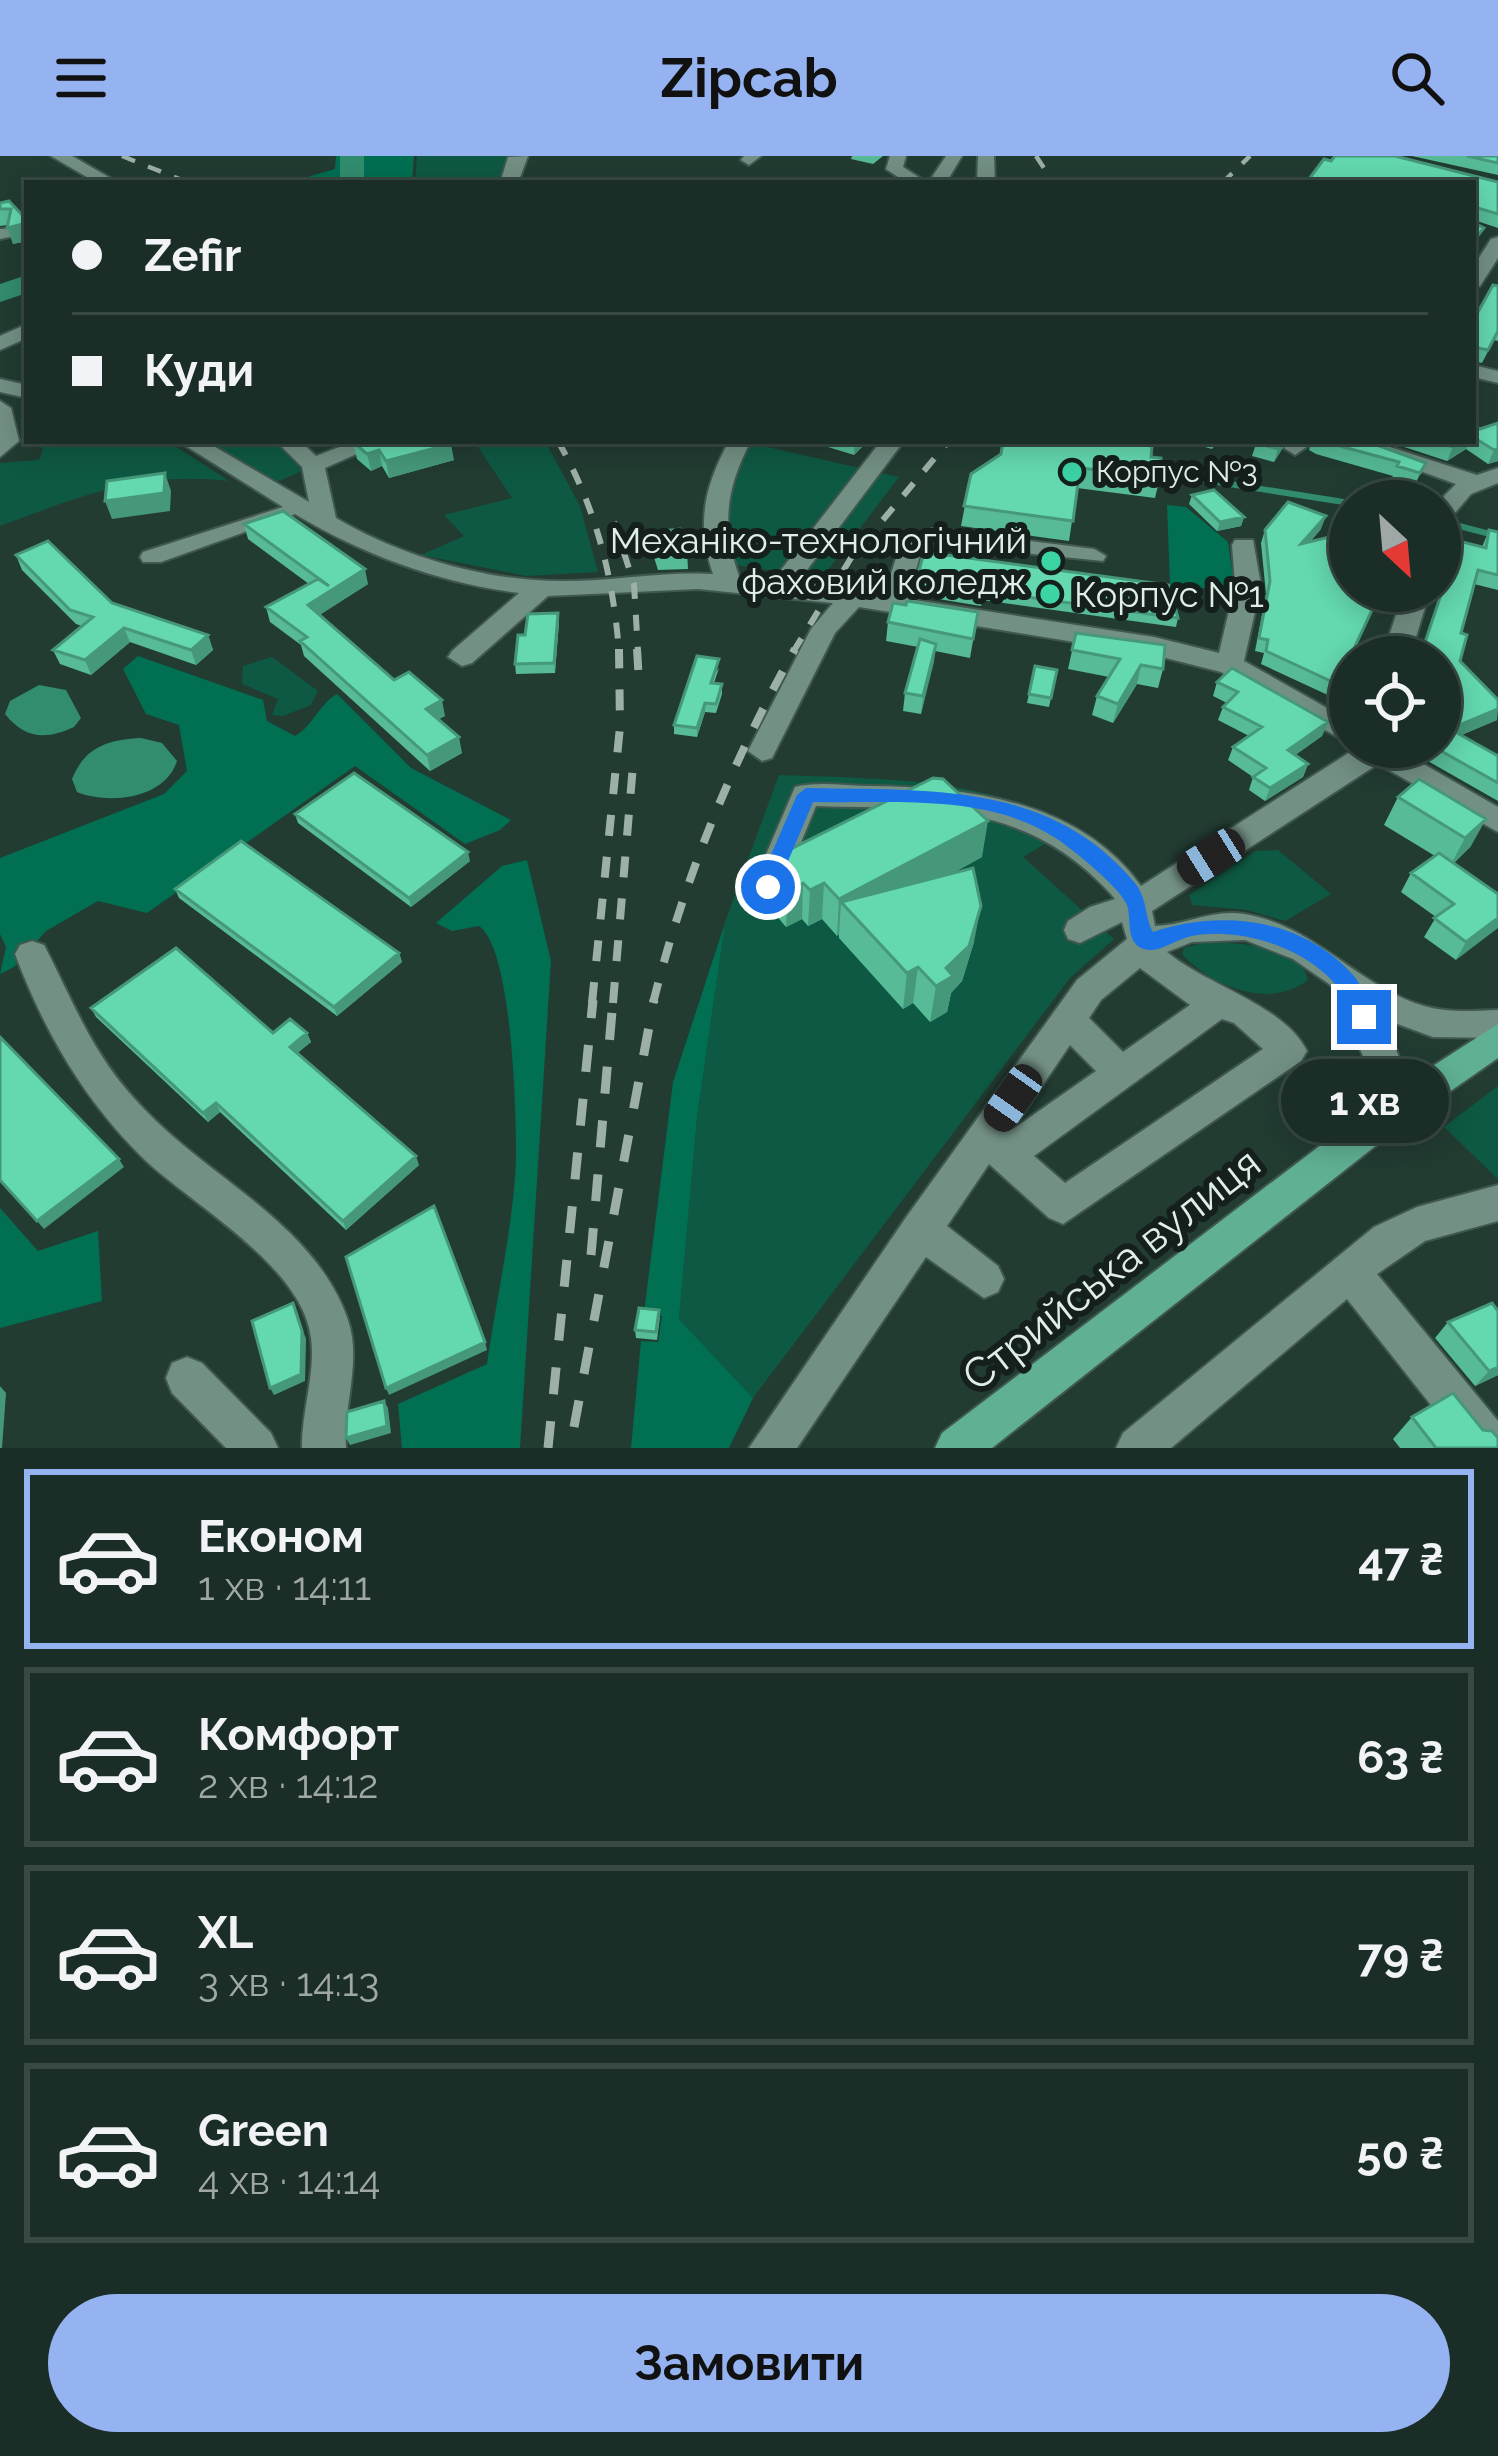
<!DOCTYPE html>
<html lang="uk">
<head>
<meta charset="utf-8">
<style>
	body { margin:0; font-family:Raleway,sans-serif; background:#23352e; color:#f1f3f6; height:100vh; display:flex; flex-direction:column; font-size:45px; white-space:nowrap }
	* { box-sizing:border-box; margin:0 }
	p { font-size:39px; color:#9fa8a7 }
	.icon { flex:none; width:66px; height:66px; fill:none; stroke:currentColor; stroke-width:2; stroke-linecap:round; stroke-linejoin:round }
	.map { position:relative; height:1292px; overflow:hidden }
	.sheet { display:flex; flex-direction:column; background:#1a2d26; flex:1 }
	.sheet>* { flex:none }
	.banner { position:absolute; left:24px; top:24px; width:1452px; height:264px; border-radius:0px; box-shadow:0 6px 30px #0003,0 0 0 3px #384943; display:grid; align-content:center; height:264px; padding:0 48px; background:#1a2d26 }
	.needle { width:78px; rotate:154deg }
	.tools { position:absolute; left:1329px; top:324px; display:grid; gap:24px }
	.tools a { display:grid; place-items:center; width:132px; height:132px; border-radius:50%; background:#1a2d26; box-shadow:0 6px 30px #0003,0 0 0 3px #384943; font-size:60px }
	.end { position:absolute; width:54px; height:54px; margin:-27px; border:15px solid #1a73e8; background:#fff; box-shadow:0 0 0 6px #fff }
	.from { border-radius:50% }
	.bubble { position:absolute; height:84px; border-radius:42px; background:#1a2d26; box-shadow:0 6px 30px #0003,0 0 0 3px #384943; font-size:39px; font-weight:700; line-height:84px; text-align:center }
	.car { position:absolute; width:36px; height:72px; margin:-36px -18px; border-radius:15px; box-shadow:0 0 9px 3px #0007; background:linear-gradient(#222 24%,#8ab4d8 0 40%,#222 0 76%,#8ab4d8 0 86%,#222 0) }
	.banner b { display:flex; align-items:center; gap:42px; height:114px; font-size:45px }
	.banner b+b { border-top:3px solid #384943 }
	.banner i { width:30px; height:30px; background:#f1f3f6 }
	ul { padding:21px 0 0; list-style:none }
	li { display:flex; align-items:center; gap:36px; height:180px; margin:0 24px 18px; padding:0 24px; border:6px solid #384943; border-radius:0px }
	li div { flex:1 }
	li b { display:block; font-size:45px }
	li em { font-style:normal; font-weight:700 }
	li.on { border-color:#95b2f1 }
	li>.icon { width:108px; height:108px; stroke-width:1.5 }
	.action { display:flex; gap:24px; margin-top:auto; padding:24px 48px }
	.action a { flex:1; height:138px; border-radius:72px; background:#95b2f1; color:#111; font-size:48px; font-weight:700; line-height:138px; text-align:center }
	header { display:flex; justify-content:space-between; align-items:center; height:156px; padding:0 48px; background:#95b2f1; color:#111; font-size:54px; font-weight:700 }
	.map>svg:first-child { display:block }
	.green { fill:#0e5943 }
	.forest { fill:#006f52 }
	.water { fill:#328d6e }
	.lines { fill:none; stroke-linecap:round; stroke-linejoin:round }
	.stream { stroke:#328d6e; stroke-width:6 }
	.river { fill:#328d6e; fill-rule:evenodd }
	.minor-casing { stroke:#405850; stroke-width:4 }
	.major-casing { stroke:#405850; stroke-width:4 }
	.minor { fill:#739084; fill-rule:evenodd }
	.major { fill:#60b194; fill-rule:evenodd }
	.rail-far3 { stroke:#9db0a8; stroke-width:4.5; stroke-dasharray:14 14; stroke-linecap:butt }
	.rail-far2 { stroke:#9db0a8; stroke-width:6; stroke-dasharray:16 16; stroke-linecap:butt }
	.rail-far1 { stroke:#9db0a8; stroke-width:8; stroke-dasharray:21 21; stroke-linecap:butt }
	.rail { stroke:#9db0a8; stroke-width:9; stroke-dasharray:27 27; stroke-linecap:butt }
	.wall { fill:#56bb96 }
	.shaded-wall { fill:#46987a }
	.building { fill:#64d9af; stroke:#46987a; stroke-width:3 }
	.route { fill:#1a73e8 }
	.poi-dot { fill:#3bd4a4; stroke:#15201c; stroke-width:4.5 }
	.labels { text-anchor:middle; stroke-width:12; stroke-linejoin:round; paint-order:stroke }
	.far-poi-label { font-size:30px; fill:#dfefe8; stroke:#15201c; text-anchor:start }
	.poi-label { font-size:36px; fill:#dfefe8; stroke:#15201c; text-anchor:end }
	.near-street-label { font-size:42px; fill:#dfefe8; stroke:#15201c }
</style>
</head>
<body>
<header><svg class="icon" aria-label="menu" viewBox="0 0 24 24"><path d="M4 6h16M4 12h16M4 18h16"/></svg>Zipcab<svg class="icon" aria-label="search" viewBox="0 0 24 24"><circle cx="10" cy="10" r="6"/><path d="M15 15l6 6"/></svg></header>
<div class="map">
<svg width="1498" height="1292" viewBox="0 0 1498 1292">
	<rect width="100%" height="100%" fill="#223c32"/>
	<!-- green -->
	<path class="green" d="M417,0H513L505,7L501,27H415Z
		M37,285H167L229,325C140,315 81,340 0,370V307L39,304L43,294Z
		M204,285H277L302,315L274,327Z
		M474,285H545L580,350L598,416L527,420L421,399L464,380L444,359L512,342Z
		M745,286L899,321L822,422L730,408L721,327Z
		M272,501L318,535L311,549L283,560L272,559L278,543L242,528L243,510Z
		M779,619C876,623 987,620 1072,672L1023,701L1114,783L1070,822L753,1242L679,1163L697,962L725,766Z
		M1278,694L1331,738L1285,765L1247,754L1192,749L1189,739L1256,695Z
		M1202,787C1232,786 1301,788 1308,824C1269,854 1211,830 1182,798L1184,792Z
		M1498,930V1023L1444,971Z"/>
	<!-- forest -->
	<path class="forest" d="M336,0H414L412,27H287L335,13Z
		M1167,349L1186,351L1228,386L1235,436L1170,428Z
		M138,500L263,544L267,565L295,580C315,568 317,550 337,538L411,612L511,664L500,674L465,688L355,610L147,757L98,745L46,775L14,811L0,818L6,791L0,778V702L164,638L187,615L179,569L146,558L123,513Z
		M527,704L551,805L520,1292H402L398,1248L487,1208C496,1144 516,1057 516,995C516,952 512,793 479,770L452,775L436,767L502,710Z
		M725,767L697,962L679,1163L753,1242L729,1292H631L641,1185L658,1186L662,1160L644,1157L673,926Z
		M0,1052L38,1095L98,1075L102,1145L0,1172Z"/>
	<!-- water -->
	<path class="water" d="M39,529L66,534L81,562L74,571C46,584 25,583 5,558L10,545Z
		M141,582L162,587L177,605C165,643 109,649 77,636L72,623C85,591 107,584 141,582Z"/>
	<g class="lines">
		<!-- stream -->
		<path class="stream" d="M1153,306L1185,321L1350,347
			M1440,365L1498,380"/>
		<!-- river -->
		<path class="river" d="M340,0H364V27H340Z
			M27,119V137L0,146V128Z"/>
		<!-- minor casing -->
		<g class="minor-casing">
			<path id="minor" d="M51,0H72L119,27H97Z
				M528,0L518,27H500L508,1Z
				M744,0H761L749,9L741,4Z
				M890,0H906L903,11L928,27L946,0H962L946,27H907L886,13Z
				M978,0H994L995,27H977Z
				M14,72V80L0,83V73Z
				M1498,81V102L1480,130L1473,132V111L1491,83Z
				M27,168V182L0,194V180Z
				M1473,209L1498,215V227L1473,221Z
				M0,223L27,229V242L0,236Z
				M0,245L11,252L19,285L0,301Z
				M178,285H205L309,346L302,311L276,285H300L316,300L355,285H386L325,312L336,362C402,401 489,426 565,425C614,425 664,415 713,418C696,368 704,331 729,285H751C726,332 721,369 739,420L774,423L881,285H904L798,426L884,439L901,387L932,373L1094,393L1106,400L1103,405L936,388L921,396L908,443L1154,481L1219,497L1235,429L1232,389L1235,384H1253L1261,429L1244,505L1350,565V588L1221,516L1154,499L859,451L835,477L772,602L762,605L748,595L811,473L833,447L698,433L548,440L472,507L462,510L448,501L452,495L519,437C440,427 363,399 295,358L161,406H143L140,401L143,396L283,351Z
				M1290,285H1315L1295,299L1284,292Z
				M1337,285H1371L1477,319L1498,312V327L1471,338L1449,364L1440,366L1439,345L1456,328Z
				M1404,435H1430L1410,501H1382Z
				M1358,591H1394L1498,651V676L1378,608L1152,755L1155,770C1183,770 1212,753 1244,758C1315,769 1358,831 1424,850C1448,857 1474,855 1498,854V882L1433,881L1381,862C1394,889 1420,937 1406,966L1393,971L1380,966L1363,900L1332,830L1293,803L1245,784L1192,786L1167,796C1208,830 1284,849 1307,895L1301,905L1063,1068L1049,1062L989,1008L947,1070L998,1110L1004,1123L998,1136L984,1142L926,1101L797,1292H749L907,1060L1077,824L1127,783L1122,766L1080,787L1068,783L1064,774L1068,765L1090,751L1115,743L1110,737C1024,644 932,654 816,650L779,740H757L752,731L795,631C818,625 846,630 870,630C967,631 1079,644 1141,730ZM1140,812L1190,849L1123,896L1089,862L1101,844ZM1222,863L1234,867L1263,893L1065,1027L1034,1000ZM1070,889L1096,915L1013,973Z
				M32,785L44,789C77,853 92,899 144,953C210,1023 315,1068 348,1164C362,1205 343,1250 346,1292H302C301,1251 321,1205 307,1165C286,1102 194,1049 146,1005C85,946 45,877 15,798L20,789Z
				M1498,1029V1065L1425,1085L1377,1118L1498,1265V1292H1465L1347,1143L1171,1292H1116L1123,1277L1374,1071L1417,1051Z
				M187,1201L202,1207L271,1277L278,1292H226L172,1237L166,1222L172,1207Z"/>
		</g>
		<!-- major casing -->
		<g class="major-casing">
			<path id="major" d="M1498,868V902L1406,966L992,1292H935L942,1277L1380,944Z"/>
		</g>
		<!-- minor -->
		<use href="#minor" class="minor"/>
		<!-- major -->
		<use href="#major" class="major"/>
		<!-- rail-far3 -->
		<path class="rail-far3" d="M122,0L189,27
			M1036,0L1054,27
			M1222,27L1250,0"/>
		<!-- rail-far2 -->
		<path class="rail-far2" d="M558,285C596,352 613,419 619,496
			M614,366L634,428L638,496
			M793,496L851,402L949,285"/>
		<!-- rail-far1 -->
		<path class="rail-far1" d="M637,493L639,525
			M592,847L620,571L619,493
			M613,847L634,597
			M653,847C684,723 732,605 795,493"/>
		<!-- rail -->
		<path class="rail" d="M591,1099L613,844
			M574,1271L654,844
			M548,1292L593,844"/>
	</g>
	<!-- wall -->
	<path class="wall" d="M852,0H883L873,8L851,3Z
		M1412,0H1498V19Z
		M1498,26V72L1474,64L1306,27Z
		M0,47L27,64V85L13,88L8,69L0,70Z
		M1498,130V185L1494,184L1482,207L1473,205V165Z
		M1498,267V305L1488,308L1466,293L1447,305L1386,285H1473V268L1480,273Z
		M828,285H868L854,299L828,291Z
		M1183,285H1218L1212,293Z
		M1257,285H1287L1274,306L1252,300Z
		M1312,285H1366L1426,307L1414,330L1391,323L1393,320L1316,298L1309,294Z
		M353,286L454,304L389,322L382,310L371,315L357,303Z
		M1151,301L1160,321L1155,342L1077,332L1069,385L961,370L971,318Z
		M1192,339L1244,361L1241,370L1217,375L1189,348Z
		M244,368L368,428L319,459L394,524L445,560L438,563L462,597L430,615L304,500L301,489L270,466L266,451L309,428L248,383Z
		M1321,373L1310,386L1350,507V536L1345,547L1261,508L1264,497L1255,495L1266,438L1261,387L1265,374Z
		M1489,374L1498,376V434L1474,428L1461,477L1460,505L1497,564L1461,579L1498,600V645L1419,600L1408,591H1440V501H1419L1459,385L1482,391Z
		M651,376L687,395L688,413L658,414L652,395Z
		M924,396L1178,462L1176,471L982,444L981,450L914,439Z
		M16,399L112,447L208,479L213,494L196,509L130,486L91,519L60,508L53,494L82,470L76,468L22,414Z
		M978,456L970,502L935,495L921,558L903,555L905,537L918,491L886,485L888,466Z
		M559,466L555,517L516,518L515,508L525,479Z
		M1076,477L1163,513L1158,532L1137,528L1113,567L1092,559L1097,540L1109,521L1068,513Z
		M1035,510L1057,514L1049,551L1027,547Z
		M719,512L714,527L722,528V538L716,557L705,556L697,581L674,578V569Z
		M1217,526L1328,566L1322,580L1295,599L1308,608L1303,621L1265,645L1249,634L1253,621L1228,604L1233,591L1249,580L1218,564L1223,551L1227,547L1213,540Z
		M1419,623L1471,690L1454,707L1498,738L1456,804L1424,781L1436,761L1401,736L1411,717L1435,700L1384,669L1398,641Z
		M295,658L470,705L411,751L298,667Z
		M982,701L951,718L974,786L962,825L951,837L947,856L930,866L913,847L903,853L839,782V778L837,780L822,763L808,770L802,763L786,771L764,745V708Z
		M175,733L399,797L402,806L337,860L179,742Z
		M91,852L273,877H307L311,886L297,897L419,1009L346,1074L220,956L208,966L96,861Z
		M660,1161L657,1184L636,1182L635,1174Z
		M1448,1166L1498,1219L1475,1230L1435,1182Z
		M1412,1261L1483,1274L1498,1292H1400L1393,1283Z"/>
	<!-- shaded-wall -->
	<path class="shaded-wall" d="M27,67V85L13,88L7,72Z
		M855,285H868L854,299Z
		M1283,285H1287L1274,306L1278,293Z
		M1463,285H1469L1466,293L1447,305L1453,291Z
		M451,288L454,304L389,322L386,305Z
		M1498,293V305L1488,308L1494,294Z
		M379,294L382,310L371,315L367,298Z
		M165,317L171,335L170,355L112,363L105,345Z
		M1326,360L1321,373L1297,401L1301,388Z
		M1244,361L1241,370L1217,375L1220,366Z
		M365,413L368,428L312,464L308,449Z
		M558,457L559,466L555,517L554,507Z
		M124,472L130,486L91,519L85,504Z
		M208,479L213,494L196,509L191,494Z
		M936,488L934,506L921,558L923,540Z
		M1141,509L1137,528L1113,567L1118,548Z
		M442,544L445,560L430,568L426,553Z
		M705,547V556L697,581V572Z
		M1498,553L1497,564L1443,587L1450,573Z
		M1328,566L1322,580L1283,608L1288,594Z
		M459,581L462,597L430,615L427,599Z
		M1308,608L1303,621L1265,645L1270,632Z
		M1486,663L1471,690L1450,710L1465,682Z
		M988,665L982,701L861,767L841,746L839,778L837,780L839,743Z
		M468,696L470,705L411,751L409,742Z
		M803,727L802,763L786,771L788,735Z
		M824,727L822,763L808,770L810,734Z
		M981,750L974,786L962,825L951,837L947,856L930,866L936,830Z
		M1498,762V772L1456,804L1466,786Z
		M399,797L402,806L337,860L334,851Z
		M918,811L913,847L903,853L907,817Z
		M307,877L311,886L294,900L290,891Z
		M216,947L220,956L208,966L203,957Z
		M416,1000L419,1009L346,1074L343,1065Z
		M119,1003L124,1011L44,1073L37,1065Z
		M293,1147L306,1183L305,1225L274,1239L270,1232Z
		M485,1186L487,1194L389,1239L386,1232Z
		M1498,1211V1219L1475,1230L1489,1215Z
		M0,1230L6,1237L2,1292H0Z
		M384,1245L388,1252L391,1277L350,1289L346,1282Z"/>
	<!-- building -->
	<path class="building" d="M1335,0H1395L1498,26V58L1478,52L1473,66V27H1292L1295,24L1306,27L1324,3L1331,5Z
		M1467,0H1498V7Z
		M9,45L27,64V67L7,72L11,53H0V47Z
		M1473,66L1484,72L1473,86Z
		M1493,129L1498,130V175L1488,194L1473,191V165Z
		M1498,267V293L1494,294L1473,281V268L1480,273Z
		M355,285H449L451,288L386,305L379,294L367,298L353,286Z
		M1003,285H1105L1152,290L1151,301L1161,302L1160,321L1080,312L1073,365L964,350L971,318L1001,298Z
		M1257,285H1283L1278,293L1256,287Z
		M1321,285H1366L1426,307L1420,317L1397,310L1399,306Z
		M1433,285H1463L1453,291Z
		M165,317L164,337L105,345L107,325Z
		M1214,334L1244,361L1220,366L1192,339Z
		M1288,346L1326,360L1301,388L1350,376V435H1381L1350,501V534L1266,495L1268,484L1259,482L1270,425L1265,374Z
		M283,355L365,413L308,449L394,524L409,516L442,544L426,553L459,581L427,599L300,485L307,481L266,451L318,423L329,430L244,368Z
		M680,373L687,395L657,396L651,376Z
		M1489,374L1498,376V419L1478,414L1461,477L1467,479L1460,505L1498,544V553L1450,573L1498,600V627L1434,591H1440V554L1445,552L1440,546V501H1420L1459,385L1486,392Z
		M48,385L112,447L208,479L191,494L124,472L85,504L53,494L93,461L70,454L16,399Z
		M924,396L1169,429L1178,462L984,435L982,441L915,430Z
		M907,445L978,456L973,483L888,466L893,447L906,449Z
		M558,457L554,507L515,508L518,479H525L528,458Z
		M1076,477L1165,489L1163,513L1141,509L1118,548L1097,540L1120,503L1072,494Z
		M920,483L936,488L923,540L905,537Z
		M697,500L719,503L711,527L722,528L716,548L705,547L697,572L674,569Z
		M1035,510L1057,514L1051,542L1029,538Z
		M1232,512L1328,566L1288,594L1308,608L1270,632L1253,621L1266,612L1233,591L1262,571L1223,551L1238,536L1217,526Z
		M354,617L468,696L409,742L295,658Z
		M933,622L943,623L988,665L839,743L824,727L810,734L803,727L788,735L764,708L782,707L789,694Z
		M1419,623L1486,663L1465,682L1398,641Z
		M241,685L399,797L334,851L175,733Z
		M1439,697L1498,738V762L1466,786L1434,762L1454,748L1411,717Z
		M973,712L981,750L969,790L946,812L953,820L936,830L918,811L907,817L841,746Z
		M176,792L273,877L290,863L307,877L290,891L416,1000L343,1065L216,947L203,957L91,852Z
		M0,881L119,1003L37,1065L0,1024Z
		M434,1050L485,1186L386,1232L346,1101Z
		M293,1147L302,1175L301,1218L270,1232L252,1165Z
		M1492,1147L1498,1155V1211L1489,1215L1448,1166Z
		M639,1152L659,1154L656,1176L635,1174Z
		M1453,1237L1483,1274L1492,1275L1498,1282V1292H1436L1412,1261Z
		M384,1245L387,1270L346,1282L347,1256Z"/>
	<!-- route -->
	<path class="route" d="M806,632C925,635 1049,624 1134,726C1148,742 1144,760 1153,776C1221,753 1302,762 1353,819C1363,830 1369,848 1375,861L1364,870L1356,867C1351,857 1347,844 1340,834C1310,793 1241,770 1192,780C1179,782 1162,795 1149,794C1124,792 1132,763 1127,749C1121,732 1070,691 1054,681C985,637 892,648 813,646L775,736H760L757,731L797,639Z"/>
	<!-- markers -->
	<g class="poi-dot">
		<circle cx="1072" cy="316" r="12"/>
		<circle cx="1051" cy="405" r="12"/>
		<circle cx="1050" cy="438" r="12"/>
	</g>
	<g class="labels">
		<!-- far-poi labels -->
		<g class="far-poi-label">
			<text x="1096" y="326">Корпус №3</text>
		</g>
		<!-- poi labels -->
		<g class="poi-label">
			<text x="1027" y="397">Механіко-технологічний<tspan x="1027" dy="41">фаховий коледж</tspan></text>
			<text x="1074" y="451" text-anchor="start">Корпус №1</text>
		</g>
		<!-- near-street labels -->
		<g class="near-street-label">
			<text transform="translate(1111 1113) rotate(-38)" y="15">Стрийська вулиця</text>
		</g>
	</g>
</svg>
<div class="tools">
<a><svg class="needle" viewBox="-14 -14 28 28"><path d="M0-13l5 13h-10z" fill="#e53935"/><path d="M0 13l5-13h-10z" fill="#9fa8a7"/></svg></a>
<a><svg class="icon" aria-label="locate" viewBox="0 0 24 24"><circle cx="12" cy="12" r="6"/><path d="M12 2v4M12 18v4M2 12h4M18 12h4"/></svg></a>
</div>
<i class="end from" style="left:768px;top:731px"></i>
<i class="end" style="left:1364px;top:861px"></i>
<div class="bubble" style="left:1281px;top:903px;width:168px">1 хв</div>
<i class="car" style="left:1211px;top:701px;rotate:238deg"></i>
<i class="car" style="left:1013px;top:942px;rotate:215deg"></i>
<div class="banner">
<b><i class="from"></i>Zefir</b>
<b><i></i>Куди</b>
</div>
</div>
<section class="sheet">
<ul>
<li class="on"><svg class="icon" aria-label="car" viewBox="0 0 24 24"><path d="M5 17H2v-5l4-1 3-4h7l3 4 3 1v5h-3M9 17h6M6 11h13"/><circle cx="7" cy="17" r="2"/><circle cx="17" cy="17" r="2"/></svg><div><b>Економ</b><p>1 хв · 14:11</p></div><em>47 ₴</em></li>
<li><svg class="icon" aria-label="car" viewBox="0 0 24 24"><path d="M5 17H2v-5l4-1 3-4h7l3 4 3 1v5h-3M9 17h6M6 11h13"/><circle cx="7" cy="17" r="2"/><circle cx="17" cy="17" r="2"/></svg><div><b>Комфорт</b><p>2 хв · 14:12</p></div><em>63 ₴</em></li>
<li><svg class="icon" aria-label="car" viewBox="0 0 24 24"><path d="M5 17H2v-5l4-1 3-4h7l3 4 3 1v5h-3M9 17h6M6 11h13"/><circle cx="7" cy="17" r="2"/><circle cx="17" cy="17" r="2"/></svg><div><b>XL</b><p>3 хв · 14:13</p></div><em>79 ₴</em></li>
<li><svg class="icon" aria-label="car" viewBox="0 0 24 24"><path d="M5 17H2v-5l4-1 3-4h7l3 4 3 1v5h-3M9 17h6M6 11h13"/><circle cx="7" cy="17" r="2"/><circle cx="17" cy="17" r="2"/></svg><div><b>Green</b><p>4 хв · 14:14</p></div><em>50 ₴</em></li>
</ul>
<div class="action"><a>Замовити</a></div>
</section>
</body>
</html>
